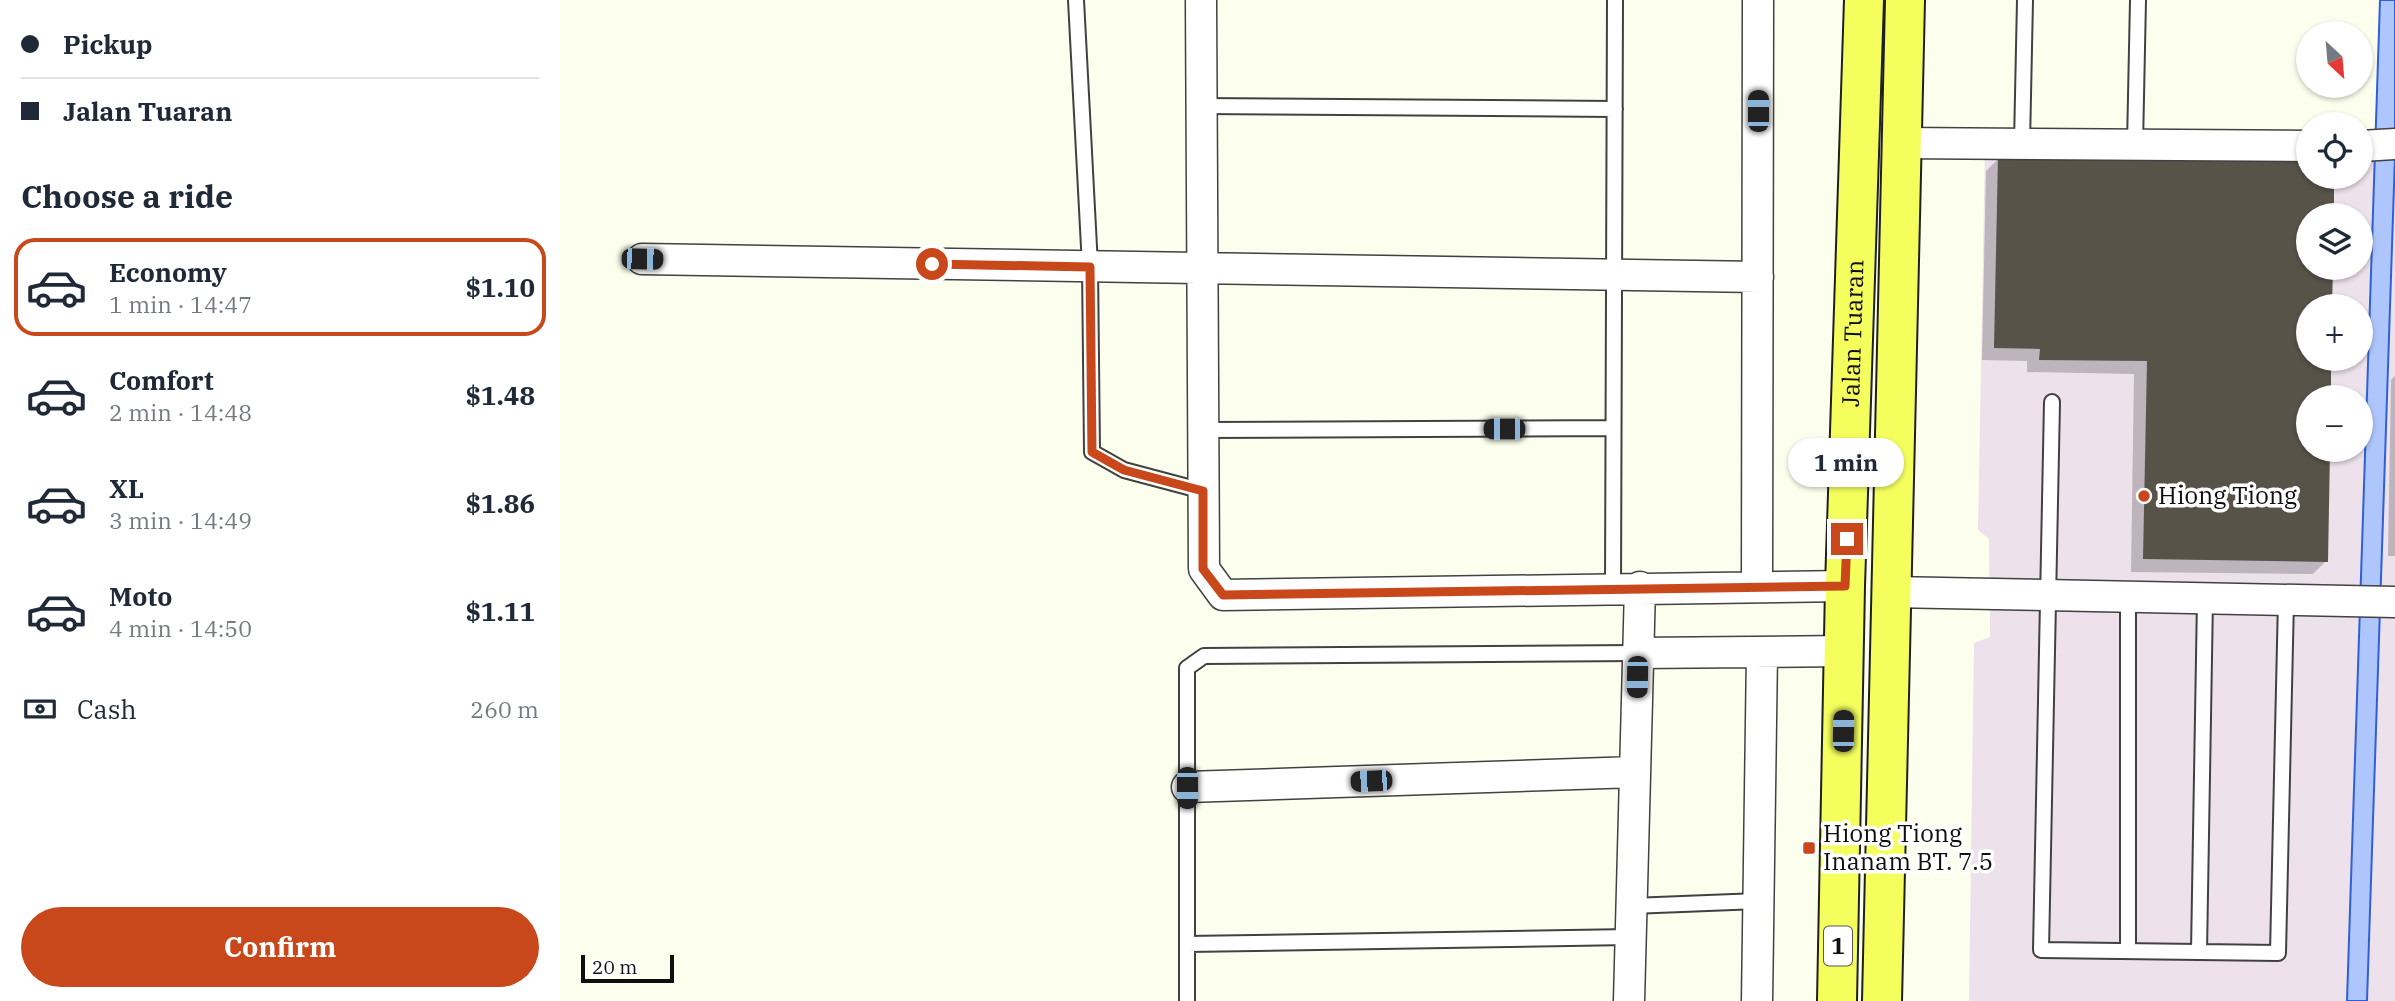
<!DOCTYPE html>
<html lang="en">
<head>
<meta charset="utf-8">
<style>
	body { margin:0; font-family:"IBM Plex Serif",serif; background:#f2f2f3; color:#1f2937; height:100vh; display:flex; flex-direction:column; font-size:26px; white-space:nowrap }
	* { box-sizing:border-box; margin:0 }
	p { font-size:23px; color:#747a83 }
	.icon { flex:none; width:38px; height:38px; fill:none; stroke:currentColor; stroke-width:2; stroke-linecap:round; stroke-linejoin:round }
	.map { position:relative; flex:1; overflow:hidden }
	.side { display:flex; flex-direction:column; background:#fff; width:560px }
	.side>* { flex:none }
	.banner { display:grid; align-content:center; height:154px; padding:0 21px; background:#fff }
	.needle { width:46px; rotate:154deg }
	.fabs { position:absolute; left:1736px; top:21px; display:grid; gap:14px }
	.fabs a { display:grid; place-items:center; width:77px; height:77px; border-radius:50%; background:#fff; box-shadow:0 2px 5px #0004; font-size:35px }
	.scale { position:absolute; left:21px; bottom:18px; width:93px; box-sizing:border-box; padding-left:7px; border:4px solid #0e0e0e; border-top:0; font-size:19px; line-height:24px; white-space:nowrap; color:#0e0e0e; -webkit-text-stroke:5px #fff; paint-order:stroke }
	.end { position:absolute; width:32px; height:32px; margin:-16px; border:9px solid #c9481b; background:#fff; box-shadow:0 0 0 4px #fff }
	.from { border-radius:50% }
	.bubble { position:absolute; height:49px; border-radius:24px; background:#fff; box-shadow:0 2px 5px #0004; font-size:23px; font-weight:800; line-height:49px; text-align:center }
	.car { position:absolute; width:21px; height:42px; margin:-21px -10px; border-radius:9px; box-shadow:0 0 5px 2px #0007; background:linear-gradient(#222 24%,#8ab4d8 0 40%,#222 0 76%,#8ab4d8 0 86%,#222 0) }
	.banner b { display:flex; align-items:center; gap:24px; height:66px; font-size:26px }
	.banner b+b { border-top:2px solid #e0e1e3 }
	.banner i { width:18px; height:18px; background:#1f2937 }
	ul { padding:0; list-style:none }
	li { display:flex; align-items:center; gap:21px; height:98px; margin:0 14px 10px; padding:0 7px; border:4px solid transparent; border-radius:21px }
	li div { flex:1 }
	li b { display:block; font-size:26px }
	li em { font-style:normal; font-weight:800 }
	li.on { border-color:#c9481b }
	li>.icon { width:63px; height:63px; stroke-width:1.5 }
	h2 { padding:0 21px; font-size:32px; line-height:84px }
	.pay { display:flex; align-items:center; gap:18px; height:77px; padding:0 21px; font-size:26px }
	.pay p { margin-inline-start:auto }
	.button { display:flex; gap:14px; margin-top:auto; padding:14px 21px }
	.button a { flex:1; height:80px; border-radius:42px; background:#c9481b; color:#fff; font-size:28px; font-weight:800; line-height:80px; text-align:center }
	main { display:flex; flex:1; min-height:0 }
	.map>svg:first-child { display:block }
	.industrial { fill:#ede1eb; fill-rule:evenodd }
	.water { fill:#aec6fb; stroke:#3060d8; stroke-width:2 }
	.shadow { fill:#0003 }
	.building { fill:#575349 }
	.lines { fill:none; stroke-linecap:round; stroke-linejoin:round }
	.service-casing { stroke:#414141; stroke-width:18 }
	.minor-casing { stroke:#414141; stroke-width:33 }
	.primary-casing { stroke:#1f1f1f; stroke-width:42 }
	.service { stroke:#fff; stroke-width:14 }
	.minor { stroke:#fff; stroke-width:30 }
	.primary { stroke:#f4ff5e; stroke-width:38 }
	.route { stroke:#c9481b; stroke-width:9 }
	.poi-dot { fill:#c9481b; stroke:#fff; stroke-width:2.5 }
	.labels { text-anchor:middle; stroke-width:7; stroke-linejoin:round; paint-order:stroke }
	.shield { fill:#fff; stroke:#565656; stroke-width:2 }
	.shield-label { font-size:23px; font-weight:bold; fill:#0e0e0e }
	.street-label { font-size:24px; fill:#0e0e0e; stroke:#fff }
	.poi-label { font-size:24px; fill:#0e0e0e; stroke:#fff; text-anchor:start }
</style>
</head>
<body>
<main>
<section class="side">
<div class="banner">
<b><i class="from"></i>Pickup</b>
<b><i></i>Jalan Tuaran</b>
</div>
<h2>Choose a ride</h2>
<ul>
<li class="on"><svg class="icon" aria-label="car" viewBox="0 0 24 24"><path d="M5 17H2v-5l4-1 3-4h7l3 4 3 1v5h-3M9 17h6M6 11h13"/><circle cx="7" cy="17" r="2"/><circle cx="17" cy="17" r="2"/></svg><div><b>Economy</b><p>1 min · 14:47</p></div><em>$1.10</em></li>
<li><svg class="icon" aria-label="car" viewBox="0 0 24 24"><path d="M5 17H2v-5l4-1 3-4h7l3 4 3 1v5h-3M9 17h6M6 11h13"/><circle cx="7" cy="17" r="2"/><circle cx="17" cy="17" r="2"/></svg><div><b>Comfort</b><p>2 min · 14:48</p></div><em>$1.48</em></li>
<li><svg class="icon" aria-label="car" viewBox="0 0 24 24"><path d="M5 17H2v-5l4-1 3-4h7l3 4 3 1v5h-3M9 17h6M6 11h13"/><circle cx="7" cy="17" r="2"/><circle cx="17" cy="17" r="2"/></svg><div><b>XL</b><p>3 min · 14:49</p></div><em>$1.86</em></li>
<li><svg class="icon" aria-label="car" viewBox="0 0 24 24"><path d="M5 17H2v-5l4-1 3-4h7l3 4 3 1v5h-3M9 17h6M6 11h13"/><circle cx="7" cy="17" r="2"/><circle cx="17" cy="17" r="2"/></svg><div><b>Moto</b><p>4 min · 14:50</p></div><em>$1.11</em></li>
</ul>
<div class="pay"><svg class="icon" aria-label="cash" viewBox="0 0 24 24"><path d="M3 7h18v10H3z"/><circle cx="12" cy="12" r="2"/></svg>Cash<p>260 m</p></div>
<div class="button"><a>Confirm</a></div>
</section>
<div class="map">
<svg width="1835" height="1001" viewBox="0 0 1835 1001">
	<rect width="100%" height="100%" fill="#fdffee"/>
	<!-- industrial -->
	<path class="industrial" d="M1425,144L1748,151V177H1801V153H1835V1001H1409L1414,643L1430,637L1429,539L1418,530ZM1748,215H1801V268H1748ZM1748,306H1801V359H1748ZM1748,397H1801V450H1748Z"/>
	<!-- water -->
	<path class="water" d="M1820,0H1835V156L1807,1001H1787Z"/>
	<!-- shadow -->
	<path class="shadow" d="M1748,153V177H1773L1772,215H1748V268H1771L1770,306H1748V359H1770L1769,397H1748V450H1768L1766,561L1753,574L1571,572L1574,374L1467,372V361L1422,360L1426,171L1439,158Z
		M1835,376V556H1828L1831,380Z"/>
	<!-- building -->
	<path class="building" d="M1748,151V177H1774V215H1748V268H1773L1772,306H1748V359H1771V397H1748V450H1770L1768,562L1583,559L1587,361L1479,360L1480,349L1434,348L1438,156Z"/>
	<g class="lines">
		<!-- service casing -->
		<g class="service-casing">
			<path id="service" d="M516,0L530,266L532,452L564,470L643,491
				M640,106L1055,109
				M1462,143L1465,0
				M1575,145L1578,0
				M1492,402L1481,950L1718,953L1726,600
				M643,430L1053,428
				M1053,587L1055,0
				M1071,906L1199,901
				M627,944L1070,937
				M1568,951V597
				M1639,952L1645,599
				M627,1001V668L644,656L1078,653"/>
		</g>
		<!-- minor casing -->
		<g class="minor-casing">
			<path id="minor" d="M641,0L644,569L663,595L1285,586
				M1341,143L1748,146
				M1801,146L1835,144
				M82,259L1198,277
				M1197,586L1198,0
				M1330,592L1835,602
				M1078,653L1285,651
				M627,787L1075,772
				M1069,1001L1080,587
				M1197,1001L1202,652"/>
		</g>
		<!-- primary casing -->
		<g class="primary-casing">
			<g id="primary">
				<path id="s1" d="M1277,1001L1285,586L1304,0"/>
				<path d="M1322,1001L1345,0"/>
			</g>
		</g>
		<!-- service -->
		<use href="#service" class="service"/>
		<!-- minor -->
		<use href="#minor" class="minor"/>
		<!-- primary -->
		<use href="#primary" class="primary"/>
	</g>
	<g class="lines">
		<!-- route -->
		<path class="route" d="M372,264L530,267L532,452L564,470L643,491V569L663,595L1285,586L1287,539"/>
	</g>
	<!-- markers -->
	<g class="poi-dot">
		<circle cx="1584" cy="496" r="7"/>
		<rect x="1242" y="841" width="14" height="14" rx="3.5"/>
	</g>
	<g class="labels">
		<!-- shield labels -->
		<rect class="shield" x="1264" y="926.5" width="28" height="39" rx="5"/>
		<g class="shield-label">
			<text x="1278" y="954">1</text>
		</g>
		<!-- street labels -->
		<g class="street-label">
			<text dy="8" stroke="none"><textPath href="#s1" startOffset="668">Jalan Tuaran</textPath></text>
		</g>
		<!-- poi labels -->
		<g class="poi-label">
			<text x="1598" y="504">Hiong Tiong</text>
			<text x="1263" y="842">Hiong Tiong<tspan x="1263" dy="28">Inanam BT. 7.5</tspan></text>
		</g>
	</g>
</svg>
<div class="fabs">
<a><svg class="needle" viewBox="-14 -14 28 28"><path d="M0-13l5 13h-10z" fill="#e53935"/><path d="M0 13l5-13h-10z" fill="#747a83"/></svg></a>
<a><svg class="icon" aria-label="locate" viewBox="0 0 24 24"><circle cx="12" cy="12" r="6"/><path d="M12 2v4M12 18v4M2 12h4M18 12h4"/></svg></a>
<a><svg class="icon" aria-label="layers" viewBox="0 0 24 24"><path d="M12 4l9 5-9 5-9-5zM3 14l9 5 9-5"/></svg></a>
<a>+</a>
<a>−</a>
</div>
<div class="scale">20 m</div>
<i class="end from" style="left:372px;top:264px"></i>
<i class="end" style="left:1287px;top:539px"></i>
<div class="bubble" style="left:1228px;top:438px;width:116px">1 min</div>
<i class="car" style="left:1198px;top:111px;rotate:0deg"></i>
<i class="car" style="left:82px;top:259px;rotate:91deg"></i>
<i class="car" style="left:944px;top:429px;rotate:270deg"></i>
<i class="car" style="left:1077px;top:677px;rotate:181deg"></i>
<i class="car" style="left:1283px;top:731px;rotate:1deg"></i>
<i class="car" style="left:811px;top:781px;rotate:268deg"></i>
<i class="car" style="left:627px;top:788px;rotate:180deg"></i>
</div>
</main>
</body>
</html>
